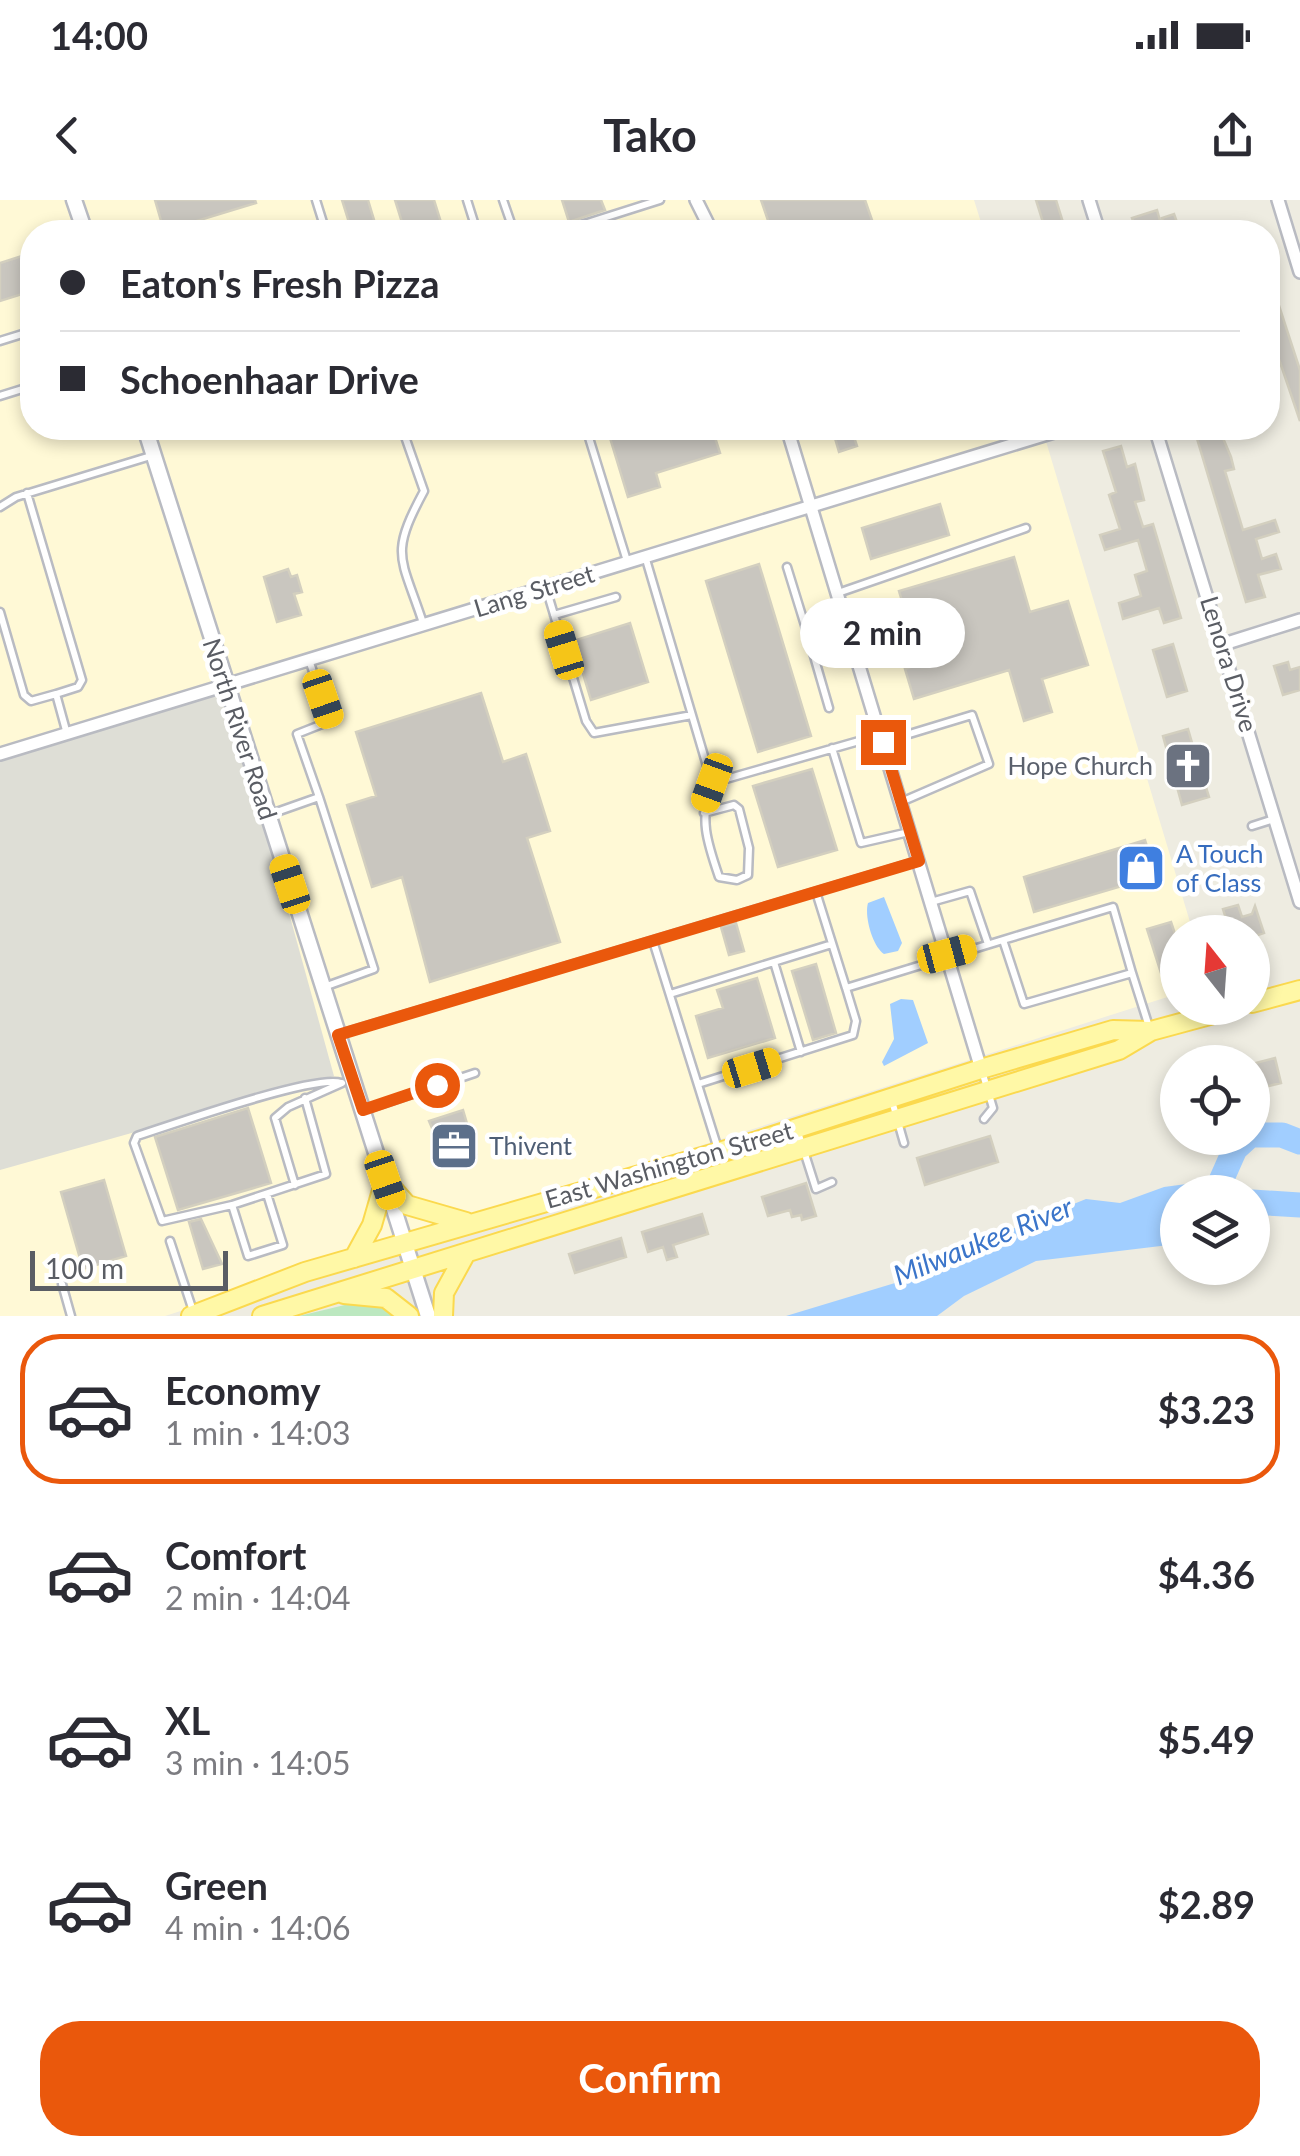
<!DOCTYPE html>
<html lang="en">
<head>
<meta charset="utf-8">
<style>
	body { margin:0; font-family:Lato,sans-serif; background:#f2f2f3; color:#2b2b33; height:100vh; display:flex; flex-direction:column; font-size:38px; white-space:nowrap }
	* { box-sizing:border-box; margin:0 }
	p { font-size:32px; color:#7c7c81 }
	.icon { flex:none; width:55px; height:55px; fill:none; stroke:currentColor; stroke-width:2; stroke-linecap:round; stroke-linejoin:round }
	.map { position:relative; height:1116px; overflow:hidden }
	.sheet { display:flex; flex-direction:column; background:#fff; flex:1 }
	.sheet>* { flex:none }
	.banner { position:absolute; left:20px; top:20px; width:1260px; height:220px; border-radius:40px; box-shadow:0 5px 15px #0003; display:grid; align-content:center; height:220px; padding:0 40px; background:#fff }
	.needle { width:65px; rotate:343deg }
	.controls { position:absolute; left:1160px; top:715px; display:grid; gap:20px }
	.controls a { display:grid; place-items:center; width:110px; height:110px; border-radius:50%; background:#fff; box-shadow:0 5px 15px #0003; font-size:50px }
	.scale { position:absolute; left:30px; bottom:25px; width:198px; box-sizing:border-box; padding-left:10px; border:5px solid #5a5d64; border-top:0; font-size:28px; line-height:35px; white-space:nowrap; color:#5a5d64; -webkit-text-stroke:8px #fff; paint-order:stroke }
	.end { position:absolute; width:45px; height:45px; margin:-22px; border:12px solid #ea580c; background:#fff; box-shadow:0 0 0 5px #fff }
	.from { border-radius:50% }
	.bubble { position:absolute; height:70px; border-radius:35px; background:#fff; box-shadow:0 5px 15px #0003; font-size:32px; font-weight:700; line-height:70px; text-align:center }
	.car { position:absolute; width:30px; height:60px; margin:-30px -15px; border-radius:12px; box-shadow:0 0 8px 2px #0007; background:linear-gradient(#f5c518 24%,#345 0 40%,#f5c518 0 76%,#345 0 86%,#f5c518 0) }
	.banner b { display:flex; align-items:center; gap:35px; height:95px; font-size:38px }
	.banner b+b { border-top:2px solid #e1e1e2 }
	.banner i { width:25px; height:25px; background:#2b2b33 }
	ul { padding:18px 0 0; list-style:none }
	li { display:flex; align-items:center; gap:30px; height:150px; margin:0 20px 15px; padding:0 20px; border:5px solid transparent; border-radius:40px }
	li div { flex:1 }
	li b { display:block; font-size:38px }
	li em { font-style:normal; font-weight:700 }
	li.selected { border-color:#ea580c }
	li>.icon { width:90px; height:90px; stroke-width:1.5 }
	.action { display:flex; gap:20px; margin-top:auto; padding:20px 40px }
	.action a { flex:1; height:115px; border-radius:40px; background:#ea580c; color:#fff; font-size:40px; font-weight:700; line-height:115px; text-align:center }
	.status { display:flex; justify-content:space-between; align-items:center; height:70px; padding:0 50px; background:#fff; direction:ltr }
	.status svg { height:28px; fill:currentColor }
	header { display:flex; justify-content:space-between; align-items:center; height:130px; padding:0 40px; background:#fff; font-size:45px; font-weight:700 }
	.map>svg:first-child { display:block }
	.commercial { fill:#fff9d6 }
	.industrial { fill:#deded6 }
	.green { fill:#bce8c0 }
	.water { fill:#a1ceff }
	.lines { fill:none; stroke-linecap:round; stroke-linejoin:round }
	.river { stroke:#a1ceff; stroke-width:25 }
	.building { fill:#c9c6bf; stroke:#d3cfbf; stroke-width:2.5 }
	.service-casing { stroke:#b9bbc2; stroke-width:11 }
	.minor-casing { stroke:#b9bbc2; stroke-width:16 }
	.tertiary-casing { stroke:#b9bbc2; stroke-width:19 }
	.primary-casing { stroke:#fbd94e; stroke-width:22 }
	.service { stroke:#fff; stroke-width:6 }
	.minor { stroke:#fff; stroke-width:11 }
	.tertiary { stroke:#fff; stroke-width:14 }
	.primary { stroke:#fff8a6; stroke-width:18 }
	.route { stroke:#ea580c; stroke-width:12 }
	.labels { text-anchor:middle; stroke-width:9; stroke-linejoin:round; paint-order:stroke }
	.street-label { font-size:25px; fill:#5a5d64; stroke:#fff }
	.worship-label { font-size:25px; fill:#5b616d; stroke:#fff; text-anchor:end }
	.shop-label { font-size:25px; fill:#366cbe; stroke:#fff; text-anchor:start }
	.service-label { font-size:25px; fill:#4e5e75; stroke:#fff; text-anchor:start }
	.water-label { font-size:28px; font-style:italic; fill:#3b75ca; stroke:#fff }
</style>
</head>
<body>
<div class="status"><b>14:00</b><svg viewBox="0 0 49 12"><path d="M0 12V9h3v3zM5 12V6h3v6zM10 12V3h3v9zM15 12V0h3v12zM26 1h20v11H26zM47 4h2v5h-2z"/></svg></div>
<header><svg class="icon" aria-label="back" viewBox="0 0 24 24"><path d="M15 5l-7 7 7 7"/></svg>Tako<svg class="icon" aria-label="share" viewBox="0 0 24 24"><path d="M12 15V3M7 8l5-5 5 5M5 13v7h14v-7"/></svg></header>
<div class="map">
<svg width="1300" height="1116" viewBox="0 0 1300 1116">
	<rect width="100%" height="100%" fill="#eeece1"/>
	<!-- commercial -->
	<path class="commercial" d="M0,0H974L984,32H32V228H1042L1193,732H1178L1177,794L165,1116H0Z"/>
	<!-- industrial -->
	<path class="industrial" d="M226,485L334,876L0,970V554Z"/>
	<!-- green -->
	<path class="green" d="M353,1103L378,1104L398,1116H299Z"/>
	<!-- water -->
	<path class="water" d="M884,697L902,743L898,751L884,754C873,747 864,717 868,703Z
		M901,799L913,800L928,843L884,866L882,862L894,839L890,804Z
		M1194,983L1195,992H1178L1177,1042L1169,1045L1036,1061L964,1096L937,1116H786L928,1073L992,1037L1086,999L1120,1003L1164,987Z"/>
	<g class="lines">
		<!-- river -->
		<path class="river" d="M1252,935H1282L1300,942
			M1216,992L1235,949L1247,938
			M1252,1002L1300,1005"/>
	</g>
	<!-- building -->
	<path class="building" d="M155,0H255L256,3L164,31Z
		M342,0H368L377,30L352,32Z
		M395,0H434L444,32H405Z
		M562,0H601L605,10L569,22Z
		M761,0H865L873,23L844,32H805L803,25L772,32Z
		M1036,0H1056L1066,32H1046Z
		M1157,10L1162,28L1137,32L1132,18Z
		M1174,14L1179,28L1166,32L1162,18Z
		M25,55L32,91L0,101V63Z
		M1268,72L1300,170V221L1268,127Z
		M607,228H712L720,253L656,273L660,287L628,297Z
		M832,228H851L857,246L839,252Z
		M1210,228L1213,233L1220,231L1231,257L1234,269L1225,271L1243,330L1275,320L1279,332L1256,339L1262,359L1276,354L1281,369L1258,375L1265,397L1246,402L1195,232Z
		M1121,246L1127,267L1135,264L1144,300L1135,302L1143,327L1153,324L1181,418L1164,423L1159,408L1123,419L1119,403L1141,396L1135,375L1147,371L1138,340L1105,350L1100,335L1120,329L1109,295L1116,292L1103,251Z
		M940,304L949,335L871,359L862,328Z
		M1014,357L1030,412L1068,401L1088,465L1042,479L1052,512L1024,521L1009,470L914,499L905,469L915,465L906,435L895,438L885,406L902,401L899,391Z
		M759,364L811,536L758,552L706,381Z
		M288,369L291,377L297,375L302,392L294,394L301,415L277,422L264,377Z
		M630,423L648,482L591,500L573,441Z
		M1173,444L1187,491L1167,497L1153,450Z
		M1288,462L1290,470L1300,467V490L1283,495L1274,466Z
		M481,493L503,562L526,554L550,631L527,638L560,742L430,782L402,677L372,687L347,605L376,596L356,532Z
		M1188,529L1195,553L1204,550L1209,565L1200,568L1209,597L1182,605L1163,536Z
		M812,569L837,650L778,667L753,586Z
		M1145,640L1156,676L1034,712L1024,677Z
		M1238,705L1242,717L1252,714L1255,706L1264,733L1252,737V732H1201L1227,722L1223,709Z
		M1171,722L1178,743V768L1161,773L1147,729Z
		M736,723L744,751L729,755L721,727Z
		M816,764L836,833L813,840L792,771Z
		M757,778L775,838L708,858L696,816L723,808L717,790Z
		M1275,858L1281,883L1252,890V864Z
		M248,908L271,983L178,1010L155,937Z
		M463,910L476,954L447,963L429,921Z
		M990,936L998,962L925,985L917,958Z
		M104,980L126,1056L83,1069L61,992Z
		M806,983L816,1016L802,1020L801,1015L792,1017L790,1010L768,1016L762,997Z
		M702,1014L708,1034L673,1045L677,1057L667,1060L663,1047L648,1052L642,1032Z
		M201,1019L222,1064L203,1069L189,1022Z
		M621,1038L626,1057L575,1073L569,1054Z"/>
	<g class="lines">
		<!-- service casing -->
		<g class="service-casing">
			<path id="service" d="M467,0L477,32
				M503,0L514,32
				M312,32L325,29L316,0
				M559,32L660,0
				M0,141L32,131
				M0,196L32,186
				M402,228L424,291C389,356 401,356 423,423
				M586,228L627,361
				M27,293L82,480L78,487L56,494
				M0,307L16,297L154,255
				M645,356L712,583L880,535
				M787,367L807,432
				M546,388L586,521L594,533L692,515
				M838,393L1026,328
				M0,412L24,495L31,501L56,494L67,534
				M554,415L616,397
				M829,508L807,432L845,420
				M883,542L972,515L989,564L901,602
				M832,548L861,643L909,632
				M319,597L374,769L324,787
				M704,613L734,605L739,609L749,648L748,675L737,680L719,677C707,642 699,619 712,583
				M268,615L319,597L297,534L330,521L309,460
				M1252,626L1274,619
				M816,692L846,788
				M931,702L970,691L988,744
				M1003,740L1113,707L1132,773
				M653,741L718,949
				M774,762L801,852
				M670,794L832,744
				M340,834L918,661
				M982,871L993,908L984,919
				M698,884L853,835L856,821L846,788L1003,740L1024,804L1132,773L1150,830
				M305,898L326,974L232,1005L162,1021L134,943L137,936C171,925 316,874 341,883
				M892,901L904,943
				M364,910L475,873
				M797,929L816,989L832,982
				M295,985L275,918L288,907L342,883
				M232,1005L248,1056L283,1045L267,994
				M170,1041L194,1114
				M62,1084L71,1116"/>
		</g>
		<!-- minor casing -->
		<g class="minor-casing">
			<path id="minor" d="M696,0L712,32
				M1089,0L1099,32
				M1278,0L1300,72
				M787,228L981,869
				M1155,228L1300,702
				M1224,444L1300,420
				M0,554L1067,228"/>
		</g>
		<!-- tertiary casing -->
		<g class="tertiary-casing">
			<path id="tertiary" d="M74,0L85,32
				M145,228L428,1116"/>
		</g>
		<!-- primary casing -->
		<g class="primary-casing">
			<path id="primary" d="M1252,803L1300,790
				M385,980L407,1005L466,1022
				M354,1058L372,1025L385,980
				M344,1094L386,1098L409,1116
				M191,1116L305,1072L757,941L981,869L1113,830L1150,831
				M262,1116L1119,850L1151,831L1236,808
				M443,1116L444,1093L466,1053"/>
		</g>
		<!-- service -->
		<use href="#service" class="service"/>
		<!-- minor -->
		<use href="#minor" class="minor"/>
		<!-- tertiary -->
		<use href="#tertiary" class="tertiary"/>
		<!-- primary -->
		<use href="#primary" class="primary"/>
	</g>
	<g class="lines">
		<!-- route -->
		<path class="route" d="M437,885L363,910L338,835L919,661L883,542"/>
	</g>
	<!-- icons -->
	<defs>
		<g id="church-square" transform="scale(2.5)"><rect x="-9" y="-9" width="18" height="18" rx="4" fill="#6b7280" stroke="#fff"/><path d="M-1.2-6h2.4v3.5h3.3v2.4h-3.3V6h-2.4V-.1h-3.3v-2.4h3.3Z" fill="#fff"/></g>
		<g id="shop-square" transform="scale(2.5)"><rect x="-9" y="-9" width="18" height="18" rx="4" fill="#3f7fe0" stroke="#fff"/><path d="M-5-2.5h2.3a2.7 3.5 0 0 1 5.4 0H5L5.5 6h-11ZM-1.5-2.5h3a1.5 2.3 0 0 0-3 0Z" fill="#fff"/></g>
		<g id="office-square" transform="scale(2.5)"><rect x="-9" y="-9" width="18" height="18" rx="4" fill="#5c6f8a" stroke="#fff"/><path d="M-6-3h4V-5.5h4V-3h4V5H-6ZM-1-4.5V-3h2v-1.5ZM-6 0V1H6V0Z" fill="#fff"/></g>
	</defs>
	<g fill-rule="evenodd">
		<use href="#church-square" x="1188" y="566"/>
		<use href="#shop-square" x="1141" y="668"/>
		<use href="#office-square" x="454" y="946"/>
	</g>
	<g class="labels">
		<!-- street labels -->
		<g class="street-label">
			<text transform="translate(534 391) rotate(-17)" y="9">Lang Street</text>
			<text transform="translate(1229 464) rotate(73)" y="9">Lenora Drive</text>
			<text transform="translate(240 529) rotate(72)" y="9">North River Road</text>
			<text transform="translate(669 965) rotate(-16)" y="9">East Washington Street</text>
		</g>
		<!-- worship labels -->
		<g class="worship-label">
			<text x="1153" y="575">Hope Church</text>
		</g>
		<!-- shop labels -->
		<g class="shop-label">
			<text x="1176" y="663">A Touch<tspan x="1176" dy="29">of Class</tspan></text>
		</g>
		<!-- service labels -->
		<g class="service-label">
			<text x="489" y="955">Thivent</text>
		</g>
		<!-- water labels -->
		<g class="water-label">
			<text transform="translate(983 1041) rotate(-22)" y="10">Milwaukee River</text>
		</g>
	</g>
</svg>
<div class="controls">
<a><svg class="needle" viewBox="-14 -14 28 28"><path d="M0-13l5 13h-10z" fill="#e53935"/><path d="M0 13l5-13h-10z" fill="#7c7c81"/></svg></a>
<a><svg class="icon" aria-label="locate" viewBox="0 0 24 24"><circle cx="12" cy="12" r="6"/><path d="M12 2v4M12 18v4M2 12h4M18 12h4"/></svg></a>
<a><svg class="icon" aria-label="layers" viewBox="0 0 24 24"><path d="M12 4l9 5-9 5-9-5zM3 14l9 5 9-5"/></svg></a>
</div>
<div class="scale">100 m</div>
<i class="end from" style="left:437px;top:885px"></i>
<i class="end" style="left:883px;top:542px"></i>
<div class="bubble" style="left:800px;top:398px;width:165px">2 min</div>
<i class="car" style="left:564px;top:450px;rotate:343deg"></i>
<i class="car" style="left:323px;top:499px;rotate:161deg"></i>
<i class="car" style="left:712px;top:583px;rotate:200deg"></i>
<i class="car" style="left:290px;top:684px;rotate:342deg"></i>
<i class="car" style="left:947px;top:754px;rotate:75deg"></i>
<i class="car" style="left:752px;top:868px;rotate:73deg"></i>
<i class="car" style="left:385px;top:980px;rotate:161deg"></i>
<div class="banner">
<b><i class="from"></i>Eaton's Fresh Pizza</b>
<b><i></i>Schoenhaar Drive</b>
</div>
</div>
<section class="sheet">
<ul>
<li class="selected"><svg class="icon" aria-label="car" viewBox="0 0 24 24"><path d="M5 17H2v-5l4-1 3-4h7l3 4 3 1v5h-3M9 17h6M6 11h13"/><circle cx="7" cy="17" r="2"/><circle cx="17" cy="17" r="2"/></svg><div><b>Economy</b><p>1 min · 14:03</p></div><em>$3.23</em></li>
<li><svg class="icon" aria-label="car" viewBox="0 0 24 24"><path d="M5 17H2v-5l4-1 3-4h7l3 4 3 1v5h-3M9 17h6M6 11h13"/><circle cx="7" cy="17" r="2"/><circle cx="17" cy="17" r="2"/></svg><div><b>Comfort</b><p>2 min · 14:04</p></div><em>$4.36</em></li>
<li><svg class="icon" aria-label="car" viewBox="0 0 24 24"><path d="M5 17H2v-5l4-1 3-4h7l3 4 3 1v5h-3M9 17h6M6 11h13"/><circle cx="7" cy="17" r="2"/><circle cx="17" cy="17" r="2"/></svg><div><b>XL</b><p>3 min · 14:05</p></div><em>$5.49</em></li>
<li><svg class="icon" aria-label="car" viewBox="0 0 24 24"><path d="M5 17H2v-5l4-1 3-4h7l3 4 3 1v5h-3M9 17h6M6 11h13"/><circle cx="7" cy="17" r="2"/><circle cx="17" cy="17" r="2"/></svg><div><b>Green</b><p>4 min · 14:06</p></div><em>$2.89</em></li>
</ul>
<div class="action"><a>Confirm</a></div>
</section>
</body>
</html>
